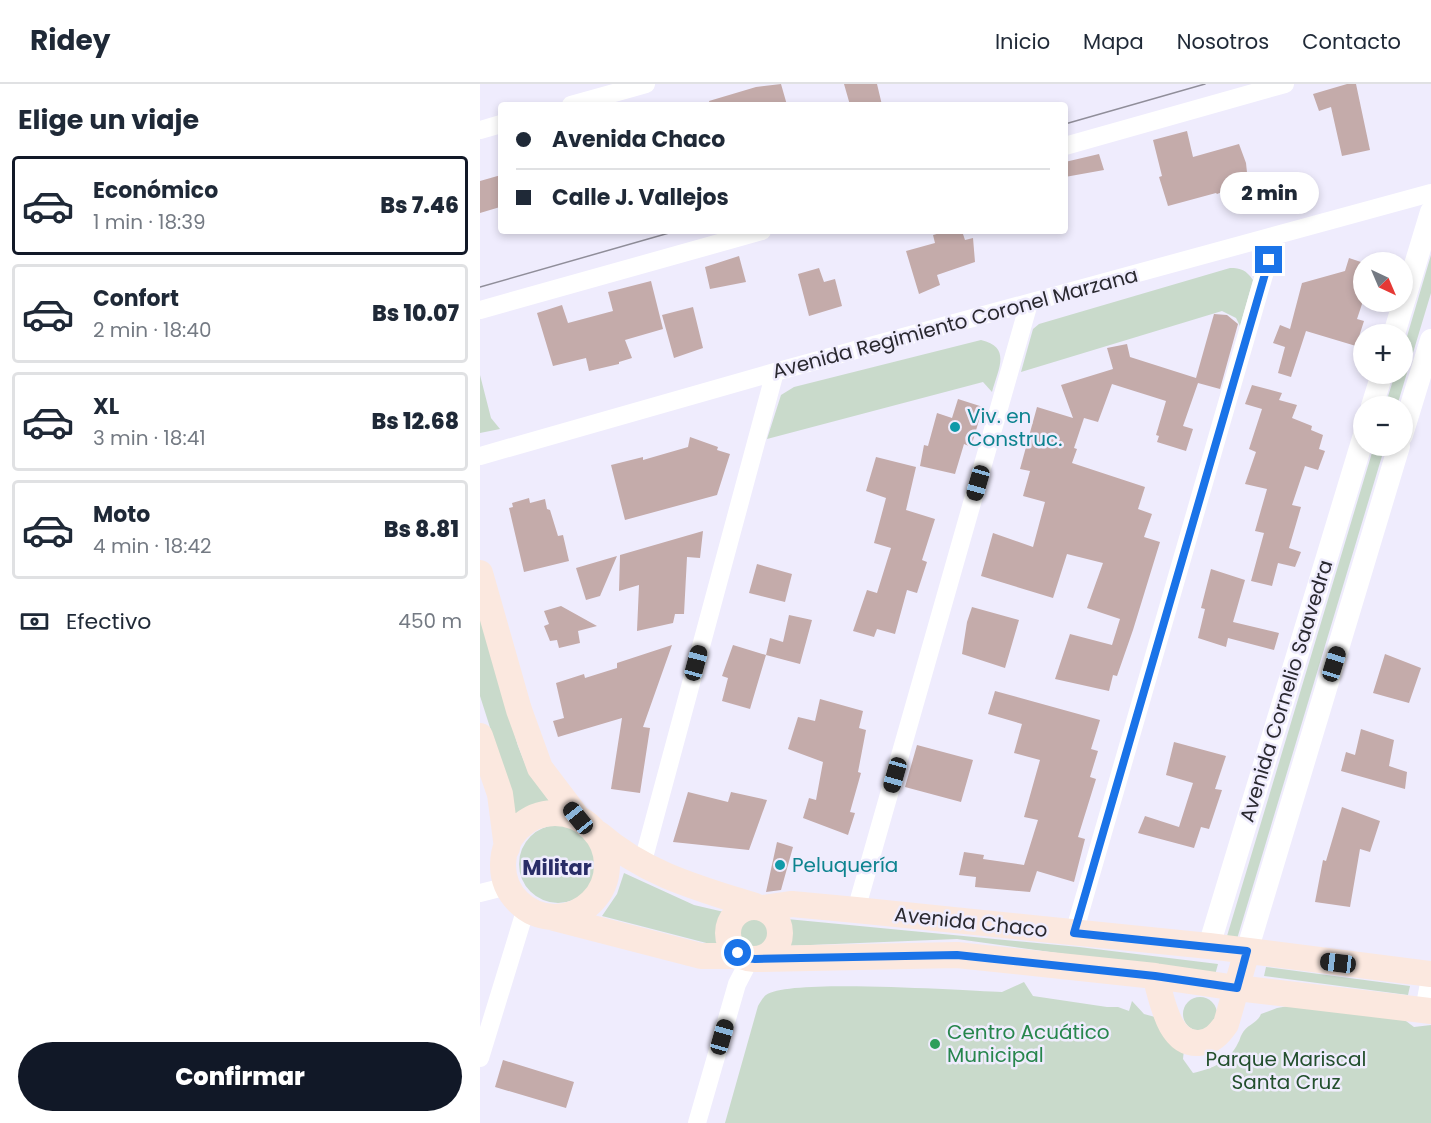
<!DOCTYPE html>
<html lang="es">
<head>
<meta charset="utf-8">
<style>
	body { margin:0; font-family:Poppins,sans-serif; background:#f6f6f7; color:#1f2937; height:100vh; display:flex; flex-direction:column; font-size:22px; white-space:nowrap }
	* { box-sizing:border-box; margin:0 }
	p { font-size:20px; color:#747a83 }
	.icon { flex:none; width:33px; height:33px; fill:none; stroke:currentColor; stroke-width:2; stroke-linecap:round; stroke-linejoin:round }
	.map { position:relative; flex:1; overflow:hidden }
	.side { display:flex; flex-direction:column; background:#fff; width:480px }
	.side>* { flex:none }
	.hud { position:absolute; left:18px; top:18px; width:570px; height:132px; border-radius:6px; box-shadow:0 3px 9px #0003; display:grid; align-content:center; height:132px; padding:0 18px; background:#fff }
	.needle { width:39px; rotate:136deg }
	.controls { position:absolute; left:873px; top:168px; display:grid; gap:12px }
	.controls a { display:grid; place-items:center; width:60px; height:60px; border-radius:50%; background:#fff; box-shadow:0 3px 9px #0003; font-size:30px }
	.end { position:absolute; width:27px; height:27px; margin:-14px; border:8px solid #1a73e8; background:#fff; box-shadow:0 0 0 3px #fff }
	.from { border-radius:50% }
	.bubble { position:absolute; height:42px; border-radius:21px; background:#fff; box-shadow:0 3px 9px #0003; font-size:20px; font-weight:800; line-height:42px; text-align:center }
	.car { position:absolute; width:18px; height:36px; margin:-18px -9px; border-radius:8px; box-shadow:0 0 4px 2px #0007; background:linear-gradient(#222 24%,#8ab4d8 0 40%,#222 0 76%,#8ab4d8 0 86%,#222 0) }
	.hud b { display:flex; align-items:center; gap:21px; height:57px; font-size:22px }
	.hud b+b { border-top:2px solid #e0e1e3 }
	.hud i { width:15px; height:15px; background:#1f2937 }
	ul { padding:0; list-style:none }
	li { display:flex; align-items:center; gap:18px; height:99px; margin:0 12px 9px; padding:0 6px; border:3px solid #e0e1e3; border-radius:6px }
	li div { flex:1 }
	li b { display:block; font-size:22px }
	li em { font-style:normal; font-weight:800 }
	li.active { border-color:#111827 }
	li>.icon { width:54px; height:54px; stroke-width:1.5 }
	h2 { padding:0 18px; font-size:27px; line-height:72px }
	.pay { display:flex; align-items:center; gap:15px; height:66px; padding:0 18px; font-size:22px }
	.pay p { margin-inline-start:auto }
	.primary-button { display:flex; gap:12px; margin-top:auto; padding:12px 18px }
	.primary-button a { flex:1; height:69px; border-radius:36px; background:#111827; color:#fff; font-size:24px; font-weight:800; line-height:69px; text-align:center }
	header { display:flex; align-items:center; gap:36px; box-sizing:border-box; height:84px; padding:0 30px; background:#fff; border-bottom:2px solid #e0e1e3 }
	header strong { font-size:28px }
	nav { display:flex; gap:33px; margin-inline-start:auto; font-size:21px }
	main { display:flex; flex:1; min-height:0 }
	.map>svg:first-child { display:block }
	.green { fill:#c9dacb }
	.building { fill:#c4abaa }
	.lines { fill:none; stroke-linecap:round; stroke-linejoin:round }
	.minor { stroke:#fff; stroke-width:18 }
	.tertiary { stroke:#fff; stroke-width:22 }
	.secondary { stroke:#fbe8df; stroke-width:26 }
	.tram { stroke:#908e9a; stroke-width:1.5 }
	.route { stroke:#1a73e8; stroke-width:8 }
	.culture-dot { fill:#0f9aa8; stroke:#efecfd; stroke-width:2 }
	.leisure-dot { fill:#2e9e5b; stroke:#efecfd; stroke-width:2 }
	.labels { text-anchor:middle; stroke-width:5; stroke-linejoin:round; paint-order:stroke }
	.street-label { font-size:20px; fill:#2a2930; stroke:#efecfd }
	.culture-label { font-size:20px; fill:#0d838f; stroke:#efecfd; text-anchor:start }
	.leisure-label { font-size:20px; fill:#27864d; stroke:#efecfd; text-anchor:start }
	.park-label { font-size:20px; fill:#234f2d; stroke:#efecfd }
	.neighbourhood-label { font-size:21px; font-weight:bold; fill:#292d67; stroke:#efecfd }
</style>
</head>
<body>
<header>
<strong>Ridey</strong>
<nav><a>Inicio</a><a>Mapa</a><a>Nosotros</a><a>Contacto</a></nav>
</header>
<main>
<section class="side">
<h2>Elige un viaje</h2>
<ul>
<li class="active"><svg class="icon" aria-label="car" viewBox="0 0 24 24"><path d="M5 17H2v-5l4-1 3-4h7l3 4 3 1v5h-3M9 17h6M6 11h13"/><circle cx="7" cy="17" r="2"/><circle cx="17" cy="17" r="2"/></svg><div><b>Económico</b><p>1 min · 18:39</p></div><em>Bs 7.46</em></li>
<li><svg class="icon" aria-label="car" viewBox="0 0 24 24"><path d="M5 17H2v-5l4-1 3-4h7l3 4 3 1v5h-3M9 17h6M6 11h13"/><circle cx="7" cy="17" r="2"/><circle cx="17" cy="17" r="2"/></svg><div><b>Confort</b><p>2 min · 18:40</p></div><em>Bs 10.07</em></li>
<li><svg class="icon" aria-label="car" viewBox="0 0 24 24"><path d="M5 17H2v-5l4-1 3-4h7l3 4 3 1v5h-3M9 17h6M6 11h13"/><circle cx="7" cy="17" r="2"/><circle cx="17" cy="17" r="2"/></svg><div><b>XL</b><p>3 min · 18:41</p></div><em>Bs 12.68</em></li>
<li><svg class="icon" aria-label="car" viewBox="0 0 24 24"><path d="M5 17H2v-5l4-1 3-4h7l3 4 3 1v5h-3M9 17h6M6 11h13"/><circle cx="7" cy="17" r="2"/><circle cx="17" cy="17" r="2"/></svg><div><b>Moto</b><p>4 min · 18:42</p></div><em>Bs 8.81</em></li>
</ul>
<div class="pay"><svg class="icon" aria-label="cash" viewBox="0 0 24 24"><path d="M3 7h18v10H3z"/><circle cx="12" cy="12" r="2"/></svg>Efectivo<p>450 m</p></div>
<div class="primary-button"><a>Confirmar</a></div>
</section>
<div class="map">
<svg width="951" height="1039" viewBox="0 0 951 1039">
	<rect width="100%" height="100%" fill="#efecfd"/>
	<!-- green -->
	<path class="green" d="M951,171V209L917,322H905L915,290H922L923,266Z
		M750,184C761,184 766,186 773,196L760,242L756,234L742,227L541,288L553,245L559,240Z
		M501,256C532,263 518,285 512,308L503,298L287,355L301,311L314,303Z
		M0,291L11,334L20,345L0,349Z
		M894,362H905L757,855L747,852Z
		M0,529L38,662L48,687L70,718L57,721L35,732L28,700L0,612Z
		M39 780a39 39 0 1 1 78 0a39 39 0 1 1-78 0Z
		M144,789L214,821L244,828L238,862L122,832L137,810Z
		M256 848a16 16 0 1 1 32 0a16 16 0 1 1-32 0Z
		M307,835L599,863L738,880L735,891L477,855L306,862Z
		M786,883L930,902L928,911L784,892Z
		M544,898L553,912L627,923H638L649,927L652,917L664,930L675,933L704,965L703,975L713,989C732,985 749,978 758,959C760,956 760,953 762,950C766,941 778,939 781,930L797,924L849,915L906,922L934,943L951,941V1039H245L278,922C280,919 283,913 286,911C309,894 484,907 522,908Z
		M703 930a17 17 0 1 1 34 0a17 17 0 1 1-34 0Z"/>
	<!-- building -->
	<path class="building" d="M301,0L307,21H230L229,17L276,3Z
		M364,0H397L402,21H370Z
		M867,0H876L890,66L862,72L851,23L839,27L833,10Z
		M707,47L713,73L759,60L766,79L768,98L737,110L736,109L688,122L679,93L682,92L673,56Z
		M619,70L624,86L585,93V78Z
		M21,91V112L18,113L20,123L0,129V97Z
		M793,97L797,115L779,120L774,102Z
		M467,147H482L485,156L493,154L495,178L457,191L460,201L439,210L426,167L455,159L453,151Z
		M259,172L266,198L230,205L225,183Z
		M869,174L884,179V214L877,235L884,237L876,262L826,247L811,293L798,289L805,263L793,259L800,241L810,245L822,199L865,187Z
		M339,184L344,198L355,195L362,222L329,232L318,190Z
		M171,197L183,245L145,256L152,274L139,278V280L109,287L106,274L73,282L57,229L82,221L88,239L133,227L128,208Z
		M213,223L223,264L194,274L182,231Z
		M734,230L747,231L758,240L740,305L718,299L703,342L713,345L706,367L677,358L679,352L676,351L686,317L632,300L618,338L604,334L594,364L597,365L592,379L665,403L658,425L672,430L664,453L680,458L653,546L637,592L633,591L629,607L575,595L590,550L632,561L640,535L607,524L623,479L587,470L573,514L501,492L513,449L553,463L565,418L543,412L550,387L540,385L557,323L593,334L581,301L633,285L627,264L647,260L650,273L716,294Z
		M772,301L802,309L799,316L817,321L812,334L832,342L831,346L843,351L839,365L845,367L838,386L825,382L812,421L821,423L809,464L821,468L815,483L798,479L792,502L771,497L784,449L775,447L787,405L765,400L776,368L769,365L782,325L765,320Z
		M478,315L503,323L491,363L484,360L475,390L440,382L444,361L448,362L457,329L472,334Z
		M210,353L238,363L237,366L250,370L237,411L145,436L131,381L163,373V376L208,363Z
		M396,373L436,383L426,426L455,435L442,476L447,478L437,509L427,506L415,550L397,545L394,553L373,547L387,506L397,509L411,464L394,459L406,414L386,407Z
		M49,414L50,419L65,415L67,425L70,426L78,452L83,451L89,477L44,488L29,424L33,423L32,419Z
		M223,447L220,474L207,473L204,530H195L193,539L157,547L159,501L139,507L140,471Z
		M137,472L120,512L106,516L96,484Z
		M277,480L312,490L305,518L269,509Z
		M731,485L765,496L753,538L799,549L794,566L748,554L746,563L718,554L725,525L721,524Z
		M81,522L117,542L98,547L100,559L79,564L77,556L70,557L64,542L69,540L64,527Z
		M492,523L539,536L525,584L482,570L487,538Z
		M309,531L332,536L320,580L286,571L290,554L303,558Z
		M192,561L163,643L170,644L160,709L131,705L142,634L78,653L73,637L84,634L76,599L104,590L105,594L137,584V579Z
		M253,561L286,571L270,625L242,617L248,594L242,592Z
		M905,570L941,584L929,619L893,609Z
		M515,607L620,636L611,665L618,667L610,693L616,695L598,753L605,755L594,798L557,787L550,808L495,803L496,793L479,791L484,768L504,771L503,775L544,781L558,736L544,733L560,676L534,669L542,640L508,630Z
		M340,615L383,627L379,644L386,646L378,688L381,689L370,728L375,729L368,751L323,734L329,714L336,716L343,678L308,665L318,633L335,637Z
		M881,645L914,656L909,682L927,688L925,705L861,687L866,668L875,671Z
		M694,658L746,672L735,705L742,706L729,745L721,743L714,764L658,749L665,732L699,743L713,699L686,691Z
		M437,661L493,676L481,718L425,703Z
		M208,708L248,718L251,708L287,716L269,766L193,758Z
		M862,723L900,737L890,768L880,765L870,823L835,818L843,776L846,777Z
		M297,758L313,763L301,806L286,808Z
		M23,976L94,998L86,1024L15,1003Z"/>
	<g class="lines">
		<!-- minor -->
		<path class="minor" d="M91,21L166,0
			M0,46L21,40
			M585,62L805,0
			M0,226L282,147
			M0,372L295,288L951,109
			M162,781L295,288
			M0,809L28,802
			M376,826L549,219
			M594,849L795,153
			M944,926L951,889
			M0,974L46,824
			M217,1039L257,900L270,875"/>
		<!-- tertiary -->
		<path class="tertiary" d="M914,250L951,128
			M892,322L902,290
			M922,351L951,256
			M729,862L884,351
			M767,867L919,362"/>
		<!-- secondary -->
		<path class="secondary" d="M0,489L39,626L60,684L98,734
			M0,652L20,710L27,764
			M23 781a52 52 0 1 1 104 0a52 52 0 1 1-104 0Z
			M119,750C165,790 218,804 275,822
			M248 849a26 26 0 1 1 52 0a26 26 0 1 1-52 0Z
			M283,824L312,820L376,826L729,862L951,890
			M74,834L221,872H262
			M280,875L477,871L675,892L757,904L951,927
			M675,892C682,914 688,961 719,959C732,958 739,950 746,940L767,867"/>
		<!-- tram -->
		<path class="tram" d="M585,40L725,0
			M0,203L196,147"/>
	</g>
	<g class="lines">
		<!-- route -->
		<path class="route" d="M258,869L266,874L275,875L477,871L675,892L757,904L767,867L594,849L789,176"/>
	</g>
	<!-- markers -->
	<g class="culture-dot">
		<circle cx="475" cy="343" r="6"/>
		<circle cx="300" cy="781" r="6"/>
	</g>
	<circle class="leisure-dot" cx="455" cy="960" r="6"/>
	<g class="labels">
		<!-- street labels -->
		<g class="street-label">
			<text transform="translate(475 239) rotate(-15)" y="7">Avenida Regimiento Coronel Marzana</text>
			<text transform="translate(806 607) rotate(-73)" y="7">Avenida Cornelio Saavedra</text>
			<text transform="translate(491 838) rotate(6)" y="7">Avenida Chaco</text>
		</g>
		<!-- culture labels -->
		<g class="culture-label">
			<text x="487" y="339">Viv. en<tspan x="487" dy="23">Construc.</tspan></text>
			<text x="312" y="788">Peluquería</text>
		</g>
		<!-- leisure labels -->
		<g class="leisure-label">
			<text x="467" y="955">Centro Acuático<tspan x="467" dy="23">Municipal</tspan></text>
		</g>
		<!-- park labels -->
		<g class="park-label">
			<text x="806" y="982">Parque Mariscal<tspan x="806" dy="23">Santa Cruz</tspan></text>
		</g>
		<!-- neighbourhood labels -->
		<g class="neighbourhood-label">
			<text x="77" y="791">Militar</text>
		</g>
	</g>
</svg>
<div class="controls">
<a><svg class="needle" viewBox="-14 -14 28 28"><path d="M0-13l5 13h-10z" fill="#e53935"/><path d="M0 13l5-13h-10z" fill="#747a83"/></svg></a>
<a>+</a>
<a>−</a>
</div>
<i class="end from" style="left:258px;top:869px"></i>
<i class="end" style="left:789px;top:176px"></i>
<div class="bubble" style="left:740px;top:88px;width:99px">2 min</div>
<i class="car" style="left:498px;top:399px;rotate:196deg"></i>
<i class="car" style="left:216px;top:579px;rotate:15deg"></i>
<i class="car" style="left:854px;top:580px;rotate:17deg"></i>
<i class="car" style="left:415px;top:691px;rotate:196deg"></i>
<i class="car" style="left:98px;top:734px;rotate:321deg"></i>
<i class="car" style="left:858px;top:879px;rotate:277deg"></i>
<i class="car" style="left:242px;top:953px;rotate:16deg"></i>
<div class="hud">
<b><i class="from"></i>Avenida Chaco</b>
<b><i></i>Calle J. Vallejos</b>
</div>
</div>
</main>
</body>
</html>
